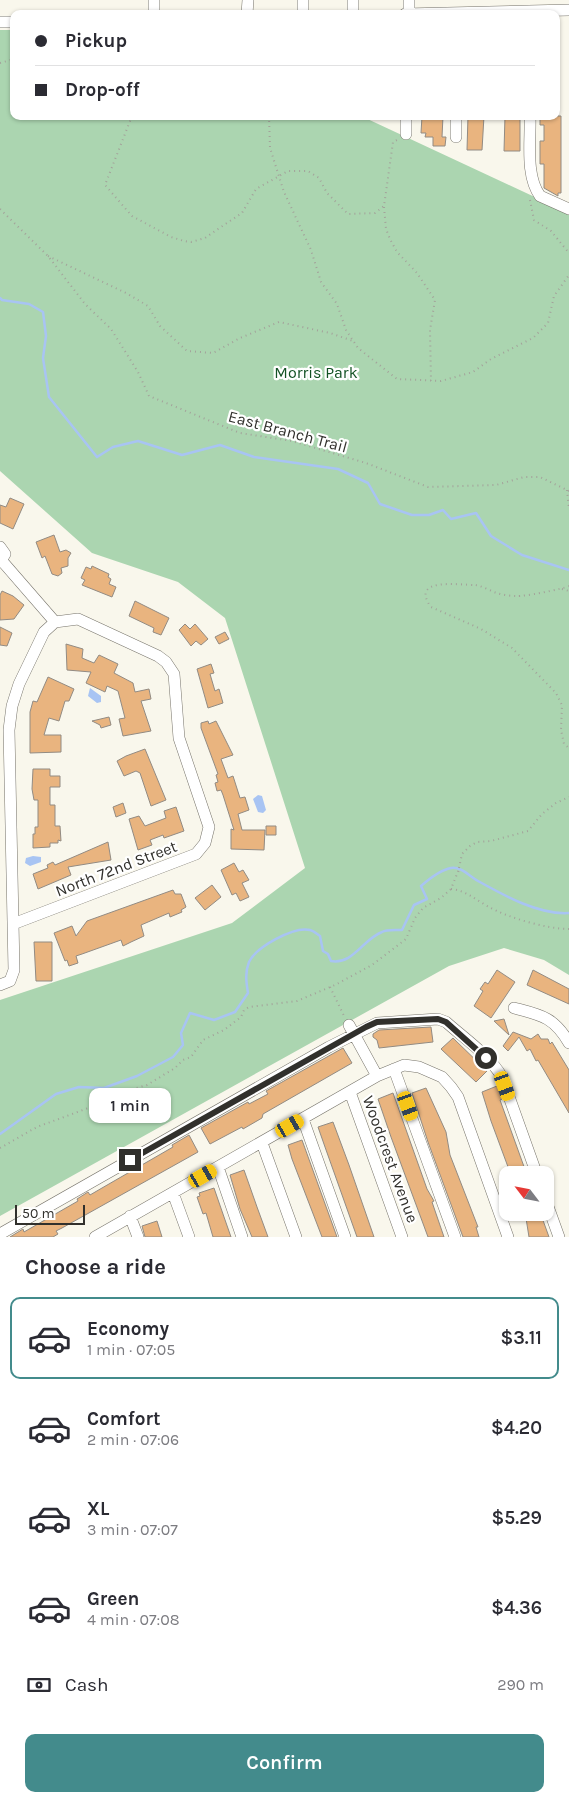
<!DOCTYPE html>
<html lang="en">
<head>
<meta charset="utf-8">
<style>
	body { margin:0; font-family:Karla,sans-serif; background:#f2f2f3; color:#2b2b33; height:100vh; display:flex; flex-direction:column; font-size:19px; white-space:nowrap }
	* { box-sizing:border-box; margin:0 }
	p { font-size:16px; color:#7c7c81 }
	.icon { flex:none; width:28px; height:28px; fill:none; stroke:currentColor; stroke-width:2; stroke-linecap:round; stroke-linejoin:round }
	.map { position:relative; height:1237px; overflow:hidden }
	.panel { display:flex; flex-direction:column; background:#fff; flex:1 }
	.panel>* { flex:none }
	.banner { position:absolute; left:10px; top:10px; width:550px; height:110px; border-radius:10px; box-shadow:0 1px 4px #0004; display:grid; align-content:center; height:110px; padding:0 25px; background:#fff }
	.needle { width:32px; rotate:302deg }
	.tools { position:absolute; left:499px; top:1166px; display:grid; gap:10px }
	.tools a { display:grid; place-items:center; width:55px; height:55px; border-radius:10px; background:#fff; box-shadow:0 1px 4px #0004; font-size:25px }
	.scale { position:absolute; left:15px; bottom:12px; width:70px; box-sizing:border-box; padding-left:5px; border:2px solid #31302c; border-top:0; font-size:14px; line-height:18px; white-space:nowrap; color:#31302c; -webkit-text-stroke:4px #fff; paint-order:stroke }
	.end { position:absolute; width:22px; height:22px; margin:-11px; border:6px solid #31302c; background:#fff; box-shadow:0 0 0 2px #fff }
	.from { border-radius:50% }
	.bubble { position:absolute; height:35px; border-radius:10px; background:#fff; box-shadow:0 1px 4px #0004; font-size:16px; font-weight:600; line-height:35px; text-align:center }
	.car { position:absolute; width:15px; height:30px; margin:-15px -8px; border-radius:6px; box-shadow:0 0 4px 1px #0007; background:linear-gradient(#f5c518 24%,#345 0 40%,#f5c518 0 76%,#345 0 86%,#f5c518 0) }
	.banner b { display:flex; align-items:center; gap:18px; height:48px; font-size:19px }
	.banner b+b { border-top:1px solid #e1e1e2 }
	.banner i { width:12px; height:12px; background:#2b2b33 }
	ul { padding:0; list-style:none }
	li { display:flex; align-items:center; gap:15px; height:82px; margin:0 10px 8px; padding:0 15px; border:2px solid transparent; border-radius:10px }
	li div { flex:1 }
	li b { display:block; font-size:19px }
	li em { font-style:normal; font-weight:600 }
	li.current { border-color:#438b8c }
	li>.icon { width:45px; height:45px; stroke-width:1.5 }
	h2 { padding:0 25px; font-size:22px; line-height:60px }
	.pay { display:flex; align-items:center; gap:12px; height:55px; padding:0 25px; font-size:19px }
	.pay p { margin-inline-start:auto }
	.action { display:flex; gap:10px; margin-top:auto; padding:10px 25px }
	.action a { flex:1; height:58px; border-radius:10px; background:#438b8c; color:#fff; font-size:20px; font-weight:600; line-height:58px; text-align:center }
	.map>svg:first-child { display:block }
	.green { fill:#abd5b0 }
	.water { fill:#a8c4f3 }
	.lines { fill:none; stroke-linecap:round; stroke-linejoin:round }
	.stream { stroke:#a8c4f3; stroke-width:2.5 }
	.building { fill:#e9b47f; stroke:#928b83 }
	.minor-casing { stroke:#77746b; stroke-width:12 }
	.path { stroke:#a3a29a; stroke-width:2; stroke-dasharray:1 4; stroke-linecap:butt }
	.minor { stroke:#fff; stroke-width:11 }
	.route { stroke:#31302c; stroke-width:6 }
	.labels { text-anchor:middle; stroke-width:4.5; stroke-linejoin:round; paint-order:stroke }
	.park-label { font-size:16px; fill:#135224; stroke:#fff }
	.street-label { font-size:16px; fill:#31302c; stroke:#fff }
</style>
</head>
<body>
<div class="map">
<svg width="569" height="1237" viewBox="0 0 569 1237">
	<rect width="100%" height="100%" fill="#f9f7ec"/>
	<!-- green -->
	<path class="green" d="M0,30H14V116H361L569,213V975L544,960L504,948L449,966L0,1216V1000L232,923L305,868L225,618L178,582L92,553L0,471Z"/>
	<!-- water -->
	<path class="water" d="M90,688L101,696V702L97,703L88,696Z
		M258,795L262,796L266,810L263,813L258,812L253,799Z
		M33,856L41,857V862L30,866L25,863L26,858Z"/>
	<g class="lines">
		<!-- stream -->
		<path class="stream" d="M0,298L2,300L29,304L43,312L46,336L43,358L49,397L97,457L113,447L138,441L182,455L220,445L254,457L338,469L368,483L380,504L412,515H429L443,510L451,519L476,513L491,536L522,555L569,570
			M0,1134L56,1094L79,1087L104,1088L137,1076L173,1057L183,1045L181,1033L190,1013L214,1020L235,1012L248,993C246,981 245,972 249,962C256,947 294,926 310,930C314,931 317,934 320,936L323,951L328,954L331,961C353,965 363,939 382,932C387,929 396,930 402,930L414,905L427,899L421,886C429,879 440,870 451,868C461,866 470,877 478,881C505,896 539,915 569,913"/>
	</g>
	<!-- building -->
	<path class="building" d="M422,116H443L442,137H446L445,146H433V137H425L426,133H421Z
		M468,116H484L482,150H467Z
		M505,116H520V151H504Z
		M540,116H561V193H558V196L544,188V164H540V141H544V125H540Z
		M10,498L24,504L13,529L0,523V505L6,507Z
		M54,535L60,552L66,550L71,553L68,558V566L61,568L62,573L58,576L52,574L45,556L42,558L36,542Z
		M92,566L109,574L108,577L111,579L109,584L116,587L112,597L82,585L85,580L81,578L86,567L91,569Z
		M2,591L13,596L24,605L14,619L0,620V595Z
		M135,601L169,618L161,635L153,632L154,628L129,616Z
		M185,624L190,629L195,624L208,639L201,645L196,641L191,646L179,630Z
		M0,627L12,633L7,646L0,645Z
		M225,632L229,639L219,644L215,637Z
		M66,644L83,649L82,658L94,663L99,655L118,664L114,673L133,683L135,692L149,689L151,699L141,701L151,731L123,736L119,719L125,718L118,691L107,686L105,692L86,683L91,672L67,670Z
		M211,664L214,673L210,674L215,691L219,689L223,703L208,708L197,669Z
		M48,677L74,689L69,701H65L59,721L49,718L44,735H61V752L30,753V712L33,701L37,702Z
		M109,717L111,725L101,728L100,725L92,721Z
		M208,721L209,724L216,721L233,755L221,759L228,778L233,776L240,798L245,797L249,810L238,814L242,830H265L264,850L231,849V829L234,830L223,795L221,790L217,791L215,783L218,782L216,775L218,774L201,728V723Z
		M145,749L166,800L151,806L140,773L136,771L124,776L117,761L126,756Z
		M33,769H50V776H60V787H50V805H55V826H60L61,841L58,840V843H50V847L33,848V834H35V827H38V800H34L32,789Z
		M123,803L126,813L116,817L113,807Z
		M176,807L184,831L164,838L163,835L150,840L152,845L138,850L129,819L139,816L145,826L166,818L164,811Z
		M266,826H276V835H266Z
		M108,842L111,860L68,867L71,875L38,889L33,874L48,868L47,865L53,862L55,865Z
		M234,863L239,872L243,870L249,880L242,883L249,897L240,901L236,893L232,895L221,870Z
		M212,885L221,897L205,910L195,898Z
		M173,890L175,894H181L186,907L181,910L182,912L170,917L169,913L141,925L144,936L131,942L123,946L121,940L82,954L76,956L78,963L69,966L67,960L65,961L54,933L72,926L76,936L87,921Z
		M34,942H52V981H36Z
		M497,970L515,982L491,1018L474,1006L483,991L480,989L485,982L488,984Z
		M533,970L569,989V1004L527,985Z
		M504,1019L509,1035L494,1021Z
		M431,1027L433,1042L379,1048L377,1040L373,1037V1034L379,1030Z
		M513,1032L531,1039L538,1034L541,1039H548L550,1044L552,1042L569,1070V1113L538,1060L536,1061L530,1049L527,1051L519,1037L508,1051L503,1046Z
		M453,1038L487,1071L476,1082L441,1049Z
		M343,1048L352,1063L263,1114L262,1118L243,1129L242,1127L210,1144L201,1128L248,1102L249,1104L268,1094L266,1091Z
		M497,1086L502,1099L500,1100L527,1175H511L491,1121L482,1092Z
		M426,1088L446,1132L450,1155L478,1227H476L479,1237H463L428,1142L412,1093Z
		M393,1093L427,1189L434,1201L432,1202L444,1237H428L391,1137L378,1099Z
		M333,1122L349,1165L374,1237H357L325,1147L318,1127Z
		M189,1135L198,1152L62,1228L56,1231L58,1234L53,1237H10L23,1229L24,1232L78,1201L77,1199L88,1192L90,1195L102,1188L173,1147L172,1145Z
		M302,1140L337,1237H322L292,1159L288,1145Z
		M244,1170L257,1207L268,1237H252L240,1209L230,1175Z
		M214,1188L224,1217L231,1237H213L206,1213L203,1214L197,1197L200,1196L199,1193Z
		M525,1212H540L549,1237H529Z
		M157,1221L162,1237H145L142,1226Z"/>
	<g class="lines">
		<!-- minor casing -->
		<g class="minor-casing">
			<path id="minor" d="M154,14V0
				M247,14L248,0
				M303,14V0
				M353,14V0
				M405,14L569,10
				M409,14V0
				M0,22H14
				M530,116C531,141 525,175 540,196L569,209
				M406,134V116
				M456,137V116
				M0,547L5,554L0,562
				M2,561L55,622
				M0,985L10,981L14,970L9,730L12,706L19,684L44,632L55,622L78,619L158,656L166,662L174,674L179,738L209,827L205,843L196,854L13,924
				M514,1008C541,1015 554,1017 569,1043
				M349,1025L377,1076
				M394,1069L455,1237
				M350,1092L402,1237
				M303,1119L345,1237
				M262,1143L296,1237
				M218,1167L242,1237
				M173,1193L189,1237
				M545,1198L559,1237
				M130,1216L138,1237
				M0,1234L329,1047L377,1023L438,1019L446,1022C464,1038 490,1056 502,1077L537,1175
				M95,1237L377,1076L404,1065L419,1067L442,1077L451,1087L458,1097L508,1237"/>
		</g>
		<!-- path -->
		<path class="path" d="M0,63L14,59
			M132,116L105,185L132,216L171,237L184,241L191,242L205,238L218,229L242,213L256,189L288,171H308L319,178L327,193L348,214L375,213L384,206L393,142L399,139
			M269,116L270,148L284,192L311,250L321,282L337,304L346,330L358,348L397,379L441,381L473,372L491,359L533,338L548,323L554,296L569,275
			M530,200L534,220L551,231L569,253
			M384,207L386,229L390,239L397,252L417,273L435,300L430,330L431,381
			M0,209L48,256L85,304L111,329L138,372L149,396L240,433L292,441L366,463L428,487L496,485L524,477H540L569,491
			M48,256L126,293L148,306L160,326L187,351L213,353L240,338L279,322L330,333L353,341
			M567,490L569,509
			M569,586C563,589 523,597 516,596C510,596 503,595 497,593C490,591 483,586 475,585C460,585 409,577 431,607L481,629L512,648L556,693L562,705L561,730L564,744L569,748
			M562,589L569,591
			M459,868L462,854L470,846L477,842L491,841L528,831L542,814L556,803L569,797
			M451,889C465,890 476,900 489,907C509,918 547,929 569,929
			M330,987L344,1016
			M0,1148L37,1127L99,1104L116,1094L147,1085L175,1068L183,1060L191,1057L203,1040L224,1030L241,1017L244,1010L249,1007L297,1001L335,985L372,965L406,939L415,918L423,908L441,898L451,889L459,869L458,873"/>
		<!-- minor -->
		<use href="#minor" class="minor"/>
	</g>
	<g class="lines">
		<!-- route -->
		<path class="route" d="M130,1160L366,1027L377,1022L438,1019L446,1022L486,1058"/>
	</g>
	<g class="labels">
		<!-- park labels -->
		<g class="park-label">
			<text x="316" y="378">Morris Park</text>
		</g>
		<!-- street labels -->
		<g class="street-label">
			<text transform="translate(288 431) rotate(15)" y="6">East Branch Trail</text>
			<text transform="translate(116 868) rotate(-21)" y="6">North 72nd Street</text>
			<text transform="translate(391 1159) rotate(70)" y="6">Woodcrest Avenue</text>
		</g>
	</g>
</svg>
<div class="tools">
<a><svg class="needle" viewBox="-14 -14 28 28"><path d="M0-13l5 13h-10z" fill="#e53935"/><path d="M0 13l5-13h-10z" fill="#7c7c81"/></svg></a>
</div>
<div class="scale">50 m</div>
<i class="end from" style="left:486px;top:1058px"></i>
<i class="end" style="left:130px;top:1160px"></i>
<div class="bubble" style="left:89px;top:1088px;width:82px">1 min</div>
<i class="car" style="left:505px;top:1086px;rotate:160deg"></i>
<i class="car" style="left:408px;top:1106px;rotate:160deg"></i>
<i class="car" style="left:290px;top:1126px;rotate:60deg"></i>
<i class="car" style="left:203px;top:1176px;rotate:60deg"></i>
<div class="banner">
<b><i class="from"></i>Pickup</b>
<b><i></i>Drop-off</b>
</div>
</div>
<section class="panel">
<h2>Choose a ride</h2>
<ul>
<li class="current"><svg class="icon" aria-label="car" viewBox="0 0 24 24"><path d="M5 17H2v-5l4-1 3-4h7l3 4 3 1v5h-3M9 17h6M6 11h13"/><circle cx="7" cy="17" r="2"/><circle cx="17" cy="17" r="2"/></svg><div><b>Economy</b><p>1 min · 07:05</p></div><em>$3.11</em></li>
<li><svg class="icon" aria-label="car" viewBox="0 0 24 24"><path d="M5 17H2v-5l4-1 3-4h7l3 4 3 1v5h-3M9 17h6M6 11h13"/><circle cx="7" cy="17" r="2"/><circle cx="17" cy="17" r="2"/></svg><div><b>Comfort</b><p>2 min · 07:06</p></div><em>$4.20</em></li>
<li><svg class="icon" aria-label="car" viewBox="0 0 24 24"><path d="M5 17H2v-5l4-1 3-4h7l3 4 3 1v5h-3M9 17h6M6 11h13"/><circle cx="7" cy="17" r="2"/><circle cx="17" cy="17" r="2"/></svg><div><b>XL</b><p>3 min · 07:07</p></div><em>$5.29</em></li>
<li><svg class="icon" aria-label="car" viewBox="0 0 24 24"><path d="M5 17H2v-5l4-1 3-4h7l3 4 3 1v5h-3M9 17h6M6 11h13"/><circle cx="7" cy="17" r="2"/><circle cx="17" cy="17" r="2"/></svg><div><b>Green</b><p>4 min · 07:08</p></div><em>$4.36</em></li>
</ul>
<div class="pay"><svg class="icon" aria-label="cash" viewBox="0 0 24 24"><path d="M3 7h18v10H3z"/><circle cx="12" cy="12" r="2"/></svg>Cash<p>290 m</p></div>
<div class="action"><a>Confirm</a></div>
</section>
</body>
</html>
